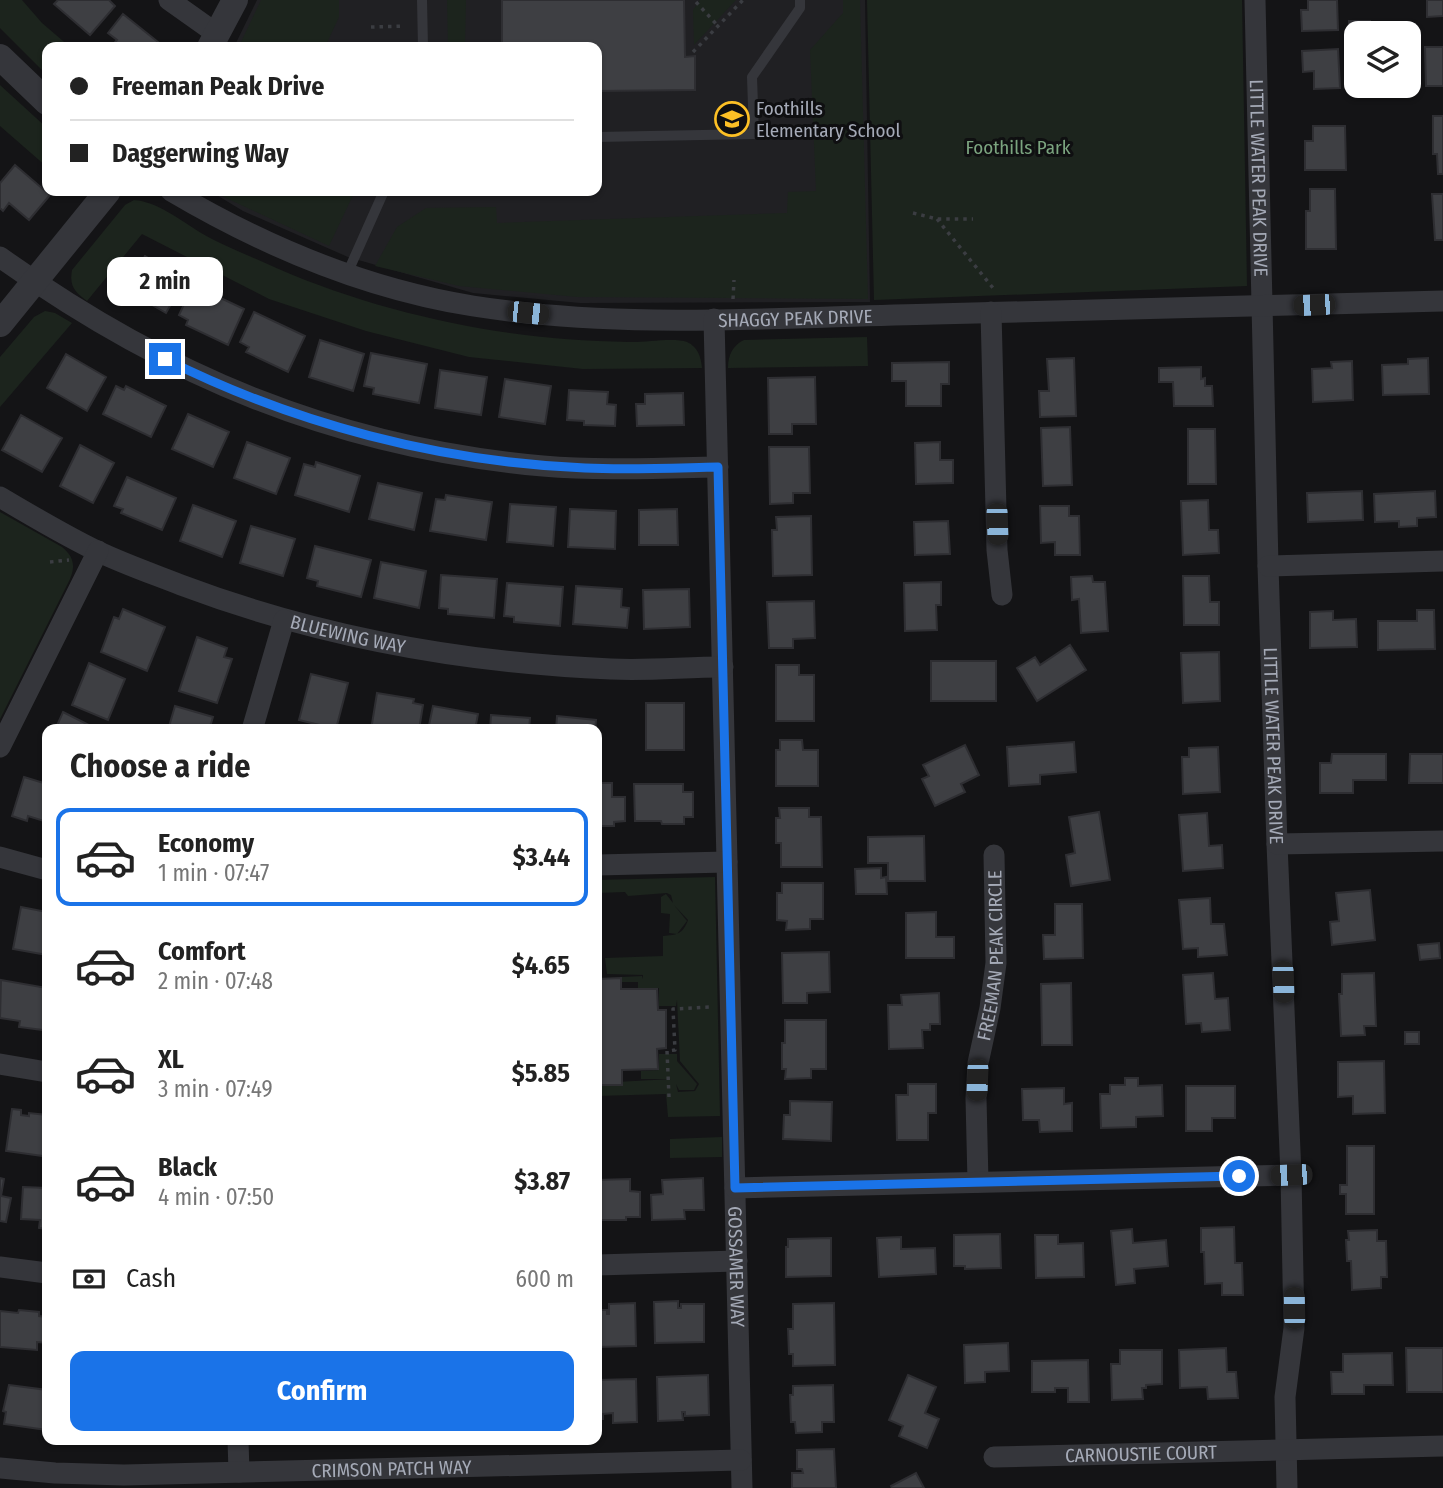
<!DOCTYPE html>
<html lang="en">
<head>
<meta charset="utf-8">
<style>
	body { margin:0; font-family:"Fira Sans Condensed",sans-serif; background:#f6f6f6; color:#222; height:100vh; display:flex; flex-direction:column; font-size:26px; white-space:nowrap }
	* { box-sizing:border-box; margin:0 }
	p { font-size:23px; color:#767676 }
	.icon { flex:none; width:38px; height:38px; fill:none; stroke:currentColor; stroke-width:2; stroke-linecap:round; stroke-linejoin:round }
	.map { position:relative; flex:1; overflow:hidden }
	.sheet { position:absolute; left:42px; top:724px; width:560px; height:721px; display:flex; flex-direction:column; background:#fff; border-radius:14px; box-shadow:0 2px 5px #0004 }
	.sheet>* { flex:none }
	.guide { position:absolute; left:42px; top:42px; width:560px; height:154px; border-radius:14px; box-shadow:0 2px 5px #0004; display:grid; align-content:center; height:154px; padding:0 28px; background:#fff }
	.buttons { position:absolute; left:1344px; top:21px; display:grid; gap:14px }
	.buttons a { display:grid; place-items:center; width:77px; height:77px; border-radius:14px; background:#fff; box-shadow:0 2px 5px #0004; font-size:35px }
	.end { position:absolute; width:32px; height:32px; margin:-16px; border:9px solid #1a73e8; background:#fff; box-shadow:0 0 0 4px #fff }
	.from { border-radius:50% }
	.bubble { position:absolute; height:49px; border-radius:14px; background:#fff; box-shadow:0 2px 5px #0004; font-size:23px; font-weight:700; line-height:49px; text-align:center }
	.car { position:absolute; width:21px; height:42px; margin:-21px -10px; border-radius:9px; box-shadow:0 0 5px 2px #0007; background:linear-gradient(#222 24%,#8ab4d8 0 40%,#222 0 76%,#8ab4d8 0 86%,#222 0) }
	.guide b { display:flex; align-items:center; gap:24px; height:66px; font-size:26px }
	.guide b+b { border-top:2px solid #e0e0e0 }
	.guide i { width:18px; height:18px; background:#222 }
	ul { padding:0; list-style:none }
	li { display:flex; align-items:center; gap:21px; height:98px; margin:0 14px 10px; padding:0 14px; border:4px solid transparent; border-radius:14px }
	li div { flex:1 }
	li b { display:block; font-size:26px }
	li em { font-style:normal; font-weight:700 }
	li.on { border-color:#1a73e8 }
	li>.icon { width:63px; height:63px; stroke-width:1.5 }
	h2 { padding:0 28px; font-size:32px; line-height:84px }
	.pay { display:flex; align-items:center; gap:18px; height:77px; padding:0 28px; font-size:26px }
	.pay p { margin-inline-start:auto }
	.button { display:flex; gap:14px; margin-top:auto; padding:14px 28px }
	.button a { flex:1; height:80px; border-radius:14px; background:#1a73e8; color:#fff; font-size:28px; font-weight:700; line-height:80px; text-align:center }
	.map>svg:first-child { display:block }
	.built { fill:#202023 }
	.green { fill:#1c241d }
	.building { fill:#3e3f43; stroke:#2e2e32; stroke-width:2 }
	.lines { fill:none; stroke-linecap:round; stroke-linejoin:round }
	.path { stroke:#3b3d42; stroke-width:3.5; stroke-dasharray:3.5 5; stroke-linecap:butt }
	.service { stroke:#35363b; stroke-width:10 }
	.minor { stroke:#35363b; stroke-width:21 }
	.tertiary { stroke:#35363b; stroke-width:26 }
	.route { stroke:#1a73e8; stroke-width:9 }
	.labels { text-anchor:middle; stroke-width:6; stroke-linejoin:round; paint-order:stroke }
	.poi-label { font-size:19px; fill:#a5aab7; stroke:#0f0f11; text-anchor:start }
	.park-label { font-size:19px; fill:#7ba47f; stroke:#0f0f11 }
	.street-label { font-size:19px; fill:#a5aab7; stroke:#0f0f11 }
</style>
</head>
<body>
<div class="map">
<svg width="1443" height="1488" viewBox="0 0 1443 1488">
	<rect width="100%" height="100%" fill="#141416"/>
	<!-- built -->
	<path class="built" d="M257,0H865L870,302L580,303L473,293L348,257L243,211L210,191H597V47H234Z"/>
	<!-- green -->
	<path class="green" d="M0,0H22L42,23L70,47H47V75L0,28Z
		M261,0H339V17L325,47H250L241,42Z
		M447,0H466L465,47H448Z
		M700,0H736L694,45L693,10Z
		M843,0H860L868,299L577,297L459,286L375,266L397,227L426,208L496,207L497,223L787,213L788,192L816,191L810,50L843,13Z
		M867,0H1242L1247,286L874,300Z
		M0,85L47,128V167L0,126Z
		M211,191H355L329,246Z
		M134,200C161,202 187,226 210,238C227,247 245,254 263,262C337,296 416,318 496,331C540,338 584,341 628,342C644,343 673,337 687,342C698,347 701,357 702,368L583,369L469,357L366,331L269,299L142,234L87,301C75,292 69,286 72,270L125,205Z
		M45,311L55,313L72,323L0,407V357L34,317Z
		M867,337L868,366L728,368C728,355 733,345 744,340Z
		M0,512L62,547C73,556 76,565 70,579L0,719Z
		M715,877L720,1116L668,1117L666,1094L597,1096V1083L672,1079H641V1071L659,1070V1054H677V1061L697,1084L694,1090H679L676,1084L678,1092L695,1091L699,1084L680,1061L677,1000L676,1006H659V988H638V982H622V977L642,976L643,979V975L607,974L605,958L663,956V936C677,935 683,934 688,920L674,905L687,921L677,934L669,933L670,914L661,913V897L666,894L673,903L671,895L667,893L628,896L625,892L597,893V880Z
		M722,1137V1157L670,1158V1139Z"/>
	<!-- building -->
	<path class="building" d="M58,0H109L115,6L90,35L54,4Z
		M502,0H684L685,57L695,56V90L597,91V47H502Z
		M1308,0H1337L1338,30L1302,31L1301,10H1308Z
		M1427,0H1443V16L1427,17Z
		M123,14L163,46L162,47H111L117,40L108,33Z
		M1349,21H1370V33H1356V39H1349Z
		M1425,47H1443V86H1426Z
		M1338,49L1340,88L1314,89V71L1303,72L1302,51Z
		M1433,116H1443V174H1438L1437,154H1433Z
		M1313,126H1345L1346,170H1305V141H1313Z
		M15,165L50,195L29,220L9,203L3,211L0,208V183Z
		M1310,189H1335L1336,249H1306V211H1310Z
		M1432,194H1443V240H1435Z
		M145,256L185,279L166,313L126,290Z
		M193,285L244,309L228,345L186,325L188,320L179,315Z
		M254,312L305,336L288,372L246,352L249,347L240,342Z
		M320,340L364,354L353,391L309,377Z
		M371,353L427,364L419,403L373,394L374,388L364,386Z
		M66,354L106,377L87,411L47,388Z
		M1074,358L1076,416L1040,417L1039,391H1049L1047,359Z
		M1428,358L1429,394L1383,395L1382,365L1408,364V359Z
		M1352,361L1353,400L1313,402L1312,369L1332,368L1331,362Z
		M949,362V384H941V406H906V381H892V363Z
		M1201,367V379L1205,378V386H1212L1213,406H1174L1173,382H1159V368Z
		M440,370L487,377L481,415L435,408Z
		M815,377L816,424H792V434H769L768,378Z
		M505,379L551,386L545,424L499,417Z
		M116,386L124,390L126,386L166,406L151,437L103,414Z
		M569,390L608,392L607,404L616,405L615,426L584,425V421L567,420Z
		M683,393L684,425L637,426L636,404H645V394Z
		M188,414L229,432L213,467L172,449Z
		M21,415L62,438L42,472L2,450Z
		M1070,427L1072,485L1043,486L1041,428Z
		M1188,429H1215L1216,484H1188Z
		M247,442L290,458L276,494L234,478Z
		M940,442V460H953V483L916,484L915,443Z
		M80,445L114,463L93,503L60,486Z
		M769,447H809L810,493H793V503L770,504Z
		M316,462L360,476L349,512L295,495L304,464L315,467Z
		M127,477L176,498L162,530L121,513L123,509L114,506Z
		M378,483L422,493L414,530L369,519Z
		M1362,491L1363,520L1308,522L1307,493Z
		M1435,491L1436,517L1417,518V526L1399,527V521L1375,522L1374,494Z
		M446,495L492,502L486,540L430,531L436,499L445,500Z
		M1208,500L1209,530H1218L1219,553L1183,555L1181,501Z
		M510,504L556,507L553,546L507,542Z
		M193,505L236,521L222,557L180,541Z
		M1040,506H1069V516H1079L1080,555H1055V542L1041,543Z
		M570,509L616,511L615,549L568,547Z
		M677,509L678,545H639V510Z
		M811,516L812,575L773,576L772,530H777L776,517Z
		M948,521L950,554L915,555L914,522Z
		M251,526L295,539L283,576L240,563Z
		M315,546L371,560L361,597L317,586L318,581L307,578Z
		M381,562L426,571L419,608L374,598Z
		M441,575L497,579L494,618L448,614V609L439,608Z
		M1092,576L1093,582H1105L1108,631L1081,633L1079,599L1072,600L1071,577Z
		M1183,576H1209L1210,602H1219V625H1184Z
		M941,582V605H936L937,630L905,631L904,583Z
		M507,583L563,587L560,626L514,622V617L504,616Z
		M576,586L622,589L621,607L629,608L627,628L573,624Z
		M689,589L690,627L644,629L643,590Z
		M814,601L815,638L793,639V648H769L767,602Z
		M123,609L165,627L147,671L101,652L114,617L119,619Z
		M1417,610H1434L1435,649L1378,650V621H1417Z
		M1333,611V620L1356,619L1357,647L1310,648V612Z
		M197,637L227,648L224,657L232,659L217,703L179,691Z
		M1070,645L1086,670L1037,701L1017,668L1035,657L1040,665Z
		M1219,652L1220,701L1183,703L1181,653Z
		M931,661H996V701H931Z
		M89,663L125,679L108,720L72,705Z
		M776,665H799V675H814V721H776Z
		M311,674L348,683L336,729L299,720Z
		M377,693L414,699L413,703L423,705L419,730H371Z
		M646,703H684V750H646Z
		M175,706L213,717L209,730H168Z
		M433,706L478,714L475,730H428Z
		M63,712L97,729V730H55Z
		M491,715L530,718L529,730H490Z
		M557,716L596,720L595,730H556Z
		M780,740H802L803,750H818V786H776V750H780Z
		M1074,742L1076,772L1040,775V784L1009,786L1007,747Z
		M965,745L979,775L961,784L965,792L935,806L922,779L929,776L923,765Z
		M1218,747L1220,792L1183,794L1182,757H1189V748Z
		M1332,754H1386V780H1353V793H1320V763H1331Z
		M1410,754H1443V783H1409Z
		M24,777L47,784V822L28,816L27,821L12,816Z
		M597,783H612V797H625V821L614,822V826H597Z
		M634,784H683V792H693V817H684V824H662L661,821H635Z
		M779,808H809V817H821L822,867H781V843H776V818H780Z
		M1099,812L1110,880L1071,886L1066,855L1075,853L1069,817Z
		M1207,813L1209,846L1222,845L1223,868L1183,871L1179,815Z
		M924,836L925,881H888V863H868V837Z
		M881,868V878L886,877L887,894H856L855,869Z
		M782,883H823V919H810V929L786,930L787,921L777,920V893H782Z
		M1370,890L1375,940L1332,945L1330,922L1339,921L1336,893Z
		M1210,898L1211,924H1224L1227,955L1198,957V948L1183,949L1179,900Z
		M1055,904H1082L1083,958L1044,959L1043,935H1055Z
		M21,907L47,912V955L13,949Z
		M936,912V937H954V958H906V913Z
		M1439,943L1440,958L1420,960L1418,945Z
		M829,952L830,992L807,993V1003H783L782,953Z
		M1213,973L1215,999L1228,998L1230,1030L1202,1032L1201,1023L1186,1024L1183,975Z
		M1374,973L1376,1026H1364L1365,1035L1341,1036L1339,994H1342V974Z
		M621,978V989H657L658,1010H666V1048L657,1049L658,1069L622,1070V1085H597V979Z
		M1,980L47,988V1027H43V1030L19,1027L20,1021L0,1018Z
		M1071,983L1072,1045H1042L1041,984Z
		M939,993L940,1024H930V1030H922L923,1048L889,1049L888,1005H902L901,995Z
		M785,1020H826V1069H811V1078L785,1079L786,1069H782V1043H785Z
		M1405,1032H1419V1044H1405Z
		M1384,1061L1385,1113L1353,1114V1096L1338,1097V1062Z
		M1125,1078H1138V1086L1162,1085L1163,1116L1136,1117V1127L1101,1128L1100,1094H1110V1085H1125Z
		M908,1084H936V1113H928V1140H897L896,1095H908Z
		M1186,1086H1235V1118H1212V1131H1186Z
		M1064,1088V1104L1072,1103V1131L1040,1132L1039,1120H1023L1022,1089Z
		M790,1101L832,1102L831,1141L783,1139L784,1115H790Z
		M12,1109L21,1110V1115L29,1116V1113L47,1115V1144H44L43,1156L6,1151Z
		M1347,1146H1374V1214H1346V1194H1340V1185H1347Z
		M0,1178L4,1179L1,1196L11,1198L6,1222L0,1221Z
		M703,1178L704,1210H684L685,1219L652,1220L651,1195L663,1194L662,1180Z
		M630,1179V1191L640,1192V1217H626V1220H597V1180Z
		M23,1187L47,1188V1229L39,1228L40,1220L21,1219Z
		M1234,1227L1235,1263H1242L1243,1295H1222V1283L1205,1284L1204,1252H1201V1228Z
		M1132,1229L1133,1243L1166,1240L1168,1266L1134,1269L1135,1283L1116,1285L1111,1231Z
		M1377,1230V1241H1386L1387,1277H1381V1288L1352,1290L1351,1261H1347L1346,1240H1349L1348,1231Z
		M1000,1234L1001,1268L965,1269V1266H954V1235Z
		M1035,1235H1058V1244L1083,1243L1084,1277L1036,1278Z
		M901,1237V1249L935,1248L936,1274L879,1277L877,1238Z
		M831,1238V1276L786,1277V1247H788V1239Z
		M678,1301V1308H681V1304H704V1342L655,1343L654,1302Z
		M635,1303L636,1346L597,1347V1310H607V1314H609V1304Z
		M834,1303L835,1365L793,1366V1354H789L788,1329H793V1304Z
		M19,1310L39,1312V1316L47,1317V1343L37,1342V1350L0,1347V1311L18,1313Z
		M1008,1343L1009,1371L985,1372V1382L965,1383L964,1345Z
		M1226,1348L1227,1372H1236L1238,1398L1208,1399L1207,1387L1180,1388L1179,1350Z
		M1406,1348H1443V1392H1407Z
		M1120,1350H1162V1384L1146,1385V1388H1142L1143,1399L1112,1400L1111,1364H1120Z
		M1392,1353L1393,1385H1364V1394H1332L1331,1372H1343V1354Z
		M1088,1360L1089,1402H1068V1388H1055V1392H1032V1361Z
		M708,1375L709,1415L685,1416V1412H682L683,1420L658,1421L657,1377Z
		M908,1375L936,1387L925,1413L939,1419L927,1448L899,1436L903,1426L889,1420Z
		M636,1379L637,1422L613,1423V1413L603,1414V1419H597V1380Z
		M9,1385L47,1390V1430L4,1424L6,1412L3,1411Z
		M833,1385L834,1422H822V1432L796,1433L795,1422H791L790,1395H793V1386Z
		M834,1449L836,1488H792V1473H803L802,1469H797V1450Z
		M916,1473L924,1488H892L891,1486Z"/>
	<g class="lines">
		<!-- path -->
		<path class="path" d="M696,2L718,26
			M371,27L405,26
			M470,47H499
			M693,52L743,0
			M913,213L937,219H973
			M937,219L993,288
			M733,299L734,280
			M50,562L69,560
			M597,956L598,976
			M600,1087V1099
			M669,1097L667,1051L675,1050L673,1009L711,1007"/>
		<!-- service -->
		<path class="service" d="M422,0L423,47
			M597,137L754,134L752,77L800,8V0
			M347,274L384,191"/>
		<!-- minor -->
		<g class="minor">
			<path d="M169,0L217,34"/>
			<path id="s1" d="M1255,0L1268,566L1277,844L1291,1175L1294,1328L1285,1397L1287,1488"/>
			<path id="s2" d="M171,191C264,246 366,289 473,306C626,330 781,317 935,314C1104,309 1274,306 1443,301"/>
			<path d="M0,257C166,376 338,448 543,466C601,471 659,468 718,467"/>
			<path d="M991,312L997,550L1002,595"/>
			<path id="s3" d="M714,319L742,1488"/>
			<path id="s4" d="M0,497C32,516 64,535 97,551C124,564 153,574 181,585C319,637 464,663 611,669C648,671 685,667 723,667"/>
			<path d="M1268,566L1443,561"/>
			<path d="M252,730L284,620"/>
			<path d="M0,747L98,551"/>
			<path d="M1277,844L1443,841"/>
			<path d="M0,857L47,870"/>
			<path d="M597,865L727,862"/>
			<path d="M0,1064L47,1072"/>
			<path id="s5" d="M978,1182L976,1098L978,1063L990,1008L996,963L994,855"/>
			<path d="M735,1188L1291,1175"/>
			<path d="M597,1265L737,1261"/>
			<path d="M0,1267L47,1273"/>
			<path d="M238,1440L239,1472"/>
			<path id="s6" d="M994,1457L1443,1446"/>
			<path id="s7" d="M0,1468L55,1473L124,1475L741,1460"/>
		</g>
		<!-- tertiary -->
		<path class="tertiary" d="M210,47L235,0
			M0,57L47,102
			M0,324L108,191"/>
	</g>
	<g class="lines">
		<!-- route -->
		<path class="route" d="M165,359C295,424 439,462 585,468C629,470 673,468 718,467L735,1188L1239,1176"/>
	</g>
	<!-- icons -->
	<defs>
		<g id="school-ring" transform="scale(1.75)"><circle r="9.5" fill="#0f0f11" stroke="#fdc025" stroke-width="1.5"/><path d="M0-5L7-2L0 1L-7-2ZM-4 1L0 2.5L4 1V4Q0 6-4 4Z" fill="#fdc025"/></g>
	</defs>
	<g fill-rule="evenodd">
		<use href="#school-ring" x="732" y="119"/>
	</g>
	<g class="labels">
		<!-- poi labels -->
		<g class="poi-label">
			<text x="756" y="115">Foothills<tspan x="756" dy="22">Elementary School</tspan></text>
		</g>
		<!-- park labels -->
		<g class="park-label">
			<text x="1018" y="154">Foothills Park</text>
		</g>
		<!-- street labels -->
		<g class="street-label">
			<text dy="7" stroke="none"><textPath href="#s1" startOffset="178">LITTLE WATER PEAK DRIVE</textPath></text>
			<text dy="7" stroke="none"><textPath href="#s2" startOffset="648">SHAGGY PEAK DRIVE</textPath></text>
			<text dy="7" stroke="none"><textPath href="#s4" startOffset="376">BLUEWING WAY</textPath></text>
			<text dy="7" stroke="none"><textPath href="#s1" startOffset="746">LITTLE WATER PEAK DRIVE</textPath></text>
			<text dy="7" stroke="none"><textPath href="#s5" startOffset="228">FREEMAN PEAK CIRCLE</textPath></text>
			<text dy="7" stroke="none"><textPath href="#s3" startOffset="948">GOSSAMER WAY</textPath></text>
			<text dy="7" stroke="none"><textPath href="#s6" startOffset="147">CARNOUSTIE COURT</textPath></text>
			<text dy="7" stroke="none"><textPath href="#s7" startOffset="392">CRIMSON PATCH WAY</textPath></text>
		</g>
	</g>
</svg>
<div class="buttons">
<a><svg class="icon" aria-label="layers" viewBox="0 0 24 24"><path d="M12 4l9 5-9 5-9-5zM3 14l9 5 9-5"/></svg></a>
</div>
<i class="end from" style="left:1239px;top:1176px"></i>
<i class="end" style="left:165px;top:359px"></i>
<div class="bubble" style="left:107px;top:257px;width:116px">2 min</div>
<i class="car" style="left:1314px;top:305px;rotate:268deg"></i>
<i class="car" style="left:528px;top:313px;rotate:96deg"></i>
<i class="car" style="left:997px;top:524px;rotate:178deg"></i>
<i class="car" style="left:1283px;top:982px;rotate:178deg"></i>
<i class="car" style="left:977px;top:1080px;rotate:182deg"></i>
<i class="car" style="left:1291px;top:1175px;rotate:268deg"></i>
<i class="car" style="left:1294px;top:1308px;rotate:359deg"></i>
<div class="guide">
<b><i class="from"></i>Freeman Peak Drive</b>
<b><i></i>Daggerwing Way</b>
</div>
<section class="sheet">
<h2>Choose a ride</h2>
<ul>
<li class="on"><svg class="icon" aria-label="car" viewBox="0 0 24 24"><path d="M5 17H2v-5l4-1 3-4h7l3 4 3 1v5h-3M9 17h6M6 11h13"/><circle cx="7" cy="17" r="2"/><circle cx="17" cy="17" r="2"/></svg><div><b>Economy</b><p>1 min · 07:47</p></div><em>$3.44</em></li>
<li><svg class="icon" aria-label="car" viewBox="0 0 24 24"><path d="M5 17H2v-5l4-1 3-4h7l3 4 3 1v5h-3M9 17h6M6 11h13"/><circle cx="7" cy="17" r="2"/><circle cx="17" cy="17" r="2"/></svg><div><b>Comfort</b><p>2 min · 07:48</p></div><em>$4.65</em></li>
<li><svg class="icon" aria-label="car" viewBox="0 0 24 24"><path d="M5 17H2v-5l4-1 3-4h7l3 4 3 1v5h-3M9 17h6M6 11h13"/><circle cx="7" cy="17" r="2"/><circle cx="17" cy="17" r="2"/></svg><div><b>XL</b><p>3 min · 07:49</p></div><em>$5.85</em></li>
<li><svg class="icon" aria-label="car" viewBox="0 0 24 24"><path d="M5 17H2v-5l4-1 3-4h7l3 4 3 1v5h-3M9 17h6M6 11h13"/><circle cx="7" cy="17" r="2"/><circle cx="17" cy="17" r="2"/></svg><div><b>Black</b><p>4 min · 07:50</p></div><em>$3.87</em></li>
</ul>
<div class="pay"><svg class="icon" aria-label="cash" viewBox="0 0 24 24"><path d="M3 7h18v10H3z"/><circle cx="12" cy="12" r="2"/></svg>Cash<p>600 m</p></div>
<div class="button"><a>Confirm</a></div>
</section>
</div>
</body>
</html>
